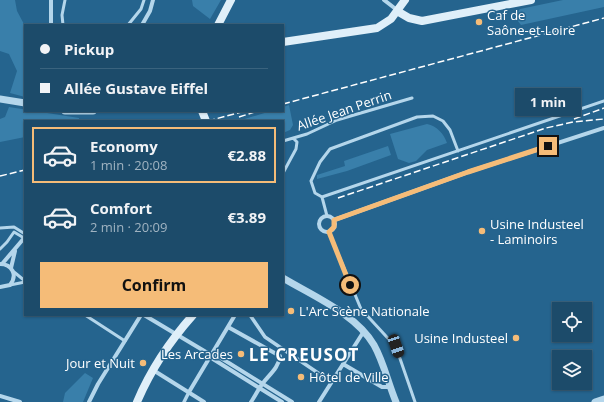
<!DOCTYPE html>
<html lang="en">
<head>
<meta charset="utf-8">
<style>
	body { margin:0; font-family:"Open Sans",sans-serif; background:#255270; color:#f1f3f6; height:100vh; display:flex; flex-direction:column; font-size:15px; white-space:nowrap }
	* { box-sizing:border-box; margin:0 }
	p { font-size:13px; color:#a0b3c1 }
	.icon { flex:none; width:22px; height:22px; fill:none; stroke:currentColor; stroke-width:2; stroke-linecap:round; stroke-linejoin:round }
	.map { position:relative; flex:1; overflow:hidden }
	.panel { position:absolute; left:24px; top:120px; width:260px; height:196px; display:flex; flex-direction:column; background:#1c4b6a; border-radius:0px; box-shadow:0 1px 3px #0004,0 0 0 1px #3a637e }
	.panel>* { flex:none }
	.top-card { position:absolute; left:24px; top:24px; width:260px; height:88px; border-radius:0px; box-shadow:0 1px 3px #0004,0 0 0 1px #3a637e; display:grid; align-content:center; height:88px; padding:0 16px; background:#1c4b6a }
	.controls { position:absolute; left:552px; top:302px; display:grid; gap:8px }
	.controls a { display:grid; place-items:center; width:40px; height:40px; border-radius:0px; background:#1c4b6a; box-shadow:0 1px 3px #0004,0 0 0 1px #3a637e; font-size:20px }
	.end { position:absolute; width:18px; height:18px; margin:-9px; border:5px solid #f5bc78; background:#111; box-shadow:0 0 0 2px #111 }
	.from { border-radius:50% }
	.bubble { position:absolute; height:28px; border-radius:0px; background:#1c4b6a; box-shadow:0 1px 3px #0004,0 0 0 1px #3a637e; font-size:13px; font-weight:700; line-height:28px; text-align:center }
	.car { position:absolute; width:12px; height:24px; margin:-12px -6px; border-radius:5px; box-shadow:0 0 3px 1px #0007; background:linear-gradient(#222 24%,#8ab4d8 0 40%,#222 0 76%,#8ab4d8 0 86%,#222 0) }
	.top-card b { display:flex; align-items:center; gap:14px; height:38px; font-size:15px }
	.top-card b+b { border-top:1px solid #3a637e }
	.top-card i { width:10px; height:10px; background:#f1f3f6 }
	ul { padding:7px 0 0; list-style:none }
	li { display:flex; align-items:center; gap:12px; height:56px; margin:0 8px 6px; padding:0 8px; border:2px solid transparent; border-radius:0px }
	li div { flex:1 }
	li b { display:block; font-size:15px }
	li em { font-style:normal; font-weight:700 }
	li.on { border-color:#f5bc78 }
	li>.icon { width:36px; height:36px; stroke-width:1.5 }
	.primary-button { display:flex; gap:8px; margin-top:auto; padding:8px 16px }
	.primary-button a { flex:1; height:46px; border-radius:0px; background:#f5bc78; color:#111; font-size:16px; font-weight:700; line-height:46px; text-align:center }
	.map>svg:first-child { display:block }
	.green { fill:#397faa }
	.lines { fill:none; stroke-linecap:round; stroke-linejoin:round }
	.service { stroke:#b4d6eb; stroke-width:3 }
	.pedestrian { stroke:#b4d6eb; stroke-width:3.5 }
	.minor { stroke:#b4d6eb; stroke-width:4 }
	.tertiary { stroke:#b4d6eb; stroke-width:7 }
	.secondary { stroke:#dfeff9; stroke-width:8 }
	.rail { stroke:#fff; stroke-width:1.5; stroke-dasharray:7 3; stroke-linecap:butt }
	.route { stroke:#f5bc78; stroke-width:5 }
	.poi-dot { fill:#f5bc78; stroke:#25648e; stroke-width:1.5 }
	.labels { text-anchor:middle; stroke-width:3; stroke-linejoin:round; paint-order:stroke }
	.poi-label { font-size:13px; fill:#fff; stroke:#25648e; text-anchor:start }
	.street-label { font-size:13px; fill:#fff; stroke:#25648e }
	.district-label { font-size:17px; font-weight:bold; letter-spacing:1px; fill:#fff; stroke:#25648e }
</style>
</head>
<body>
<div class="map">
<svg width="604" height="402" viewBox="0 0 604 402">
	<rect width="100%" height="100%" fill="#25648e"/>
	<!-- green -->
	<path class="green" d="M0,0H15L17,11L25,26V97L10,93L17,71L9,54L0,51Z
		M192,0H221L210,19L193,6Z
		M563,0H604V7L521,25L517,20L516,14L520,9Z
		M289,105L293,125L290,130L283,133V121H238L271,111H283V107Z
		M9,107L79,118V121H25V137L0,142V119L5,117Z
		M427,124C437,126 444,134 447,143L427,150L416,161L409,163L398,159L390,134Z
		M388,146L391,155L347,171L317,179V175L345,166L344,161Z
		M85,373L93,378L83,402H63L65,393Z"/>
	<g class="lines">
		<!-- service -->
		<path class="service" d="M63,25L62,15L65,0
			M128,25L141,9L144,0
			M283,141L307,134L337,120L412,98
			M283,173L296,149L297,142L293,138
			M322,197L315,193L311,181L320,162L330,149L417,117L433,116L443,121L450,130L458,151
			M327,216L322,197L604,101
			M0,228L14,227L25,234
			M329,232L361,309L396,347L415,402
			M0,249L7,242L14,232L24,238
			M14,272L25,281
			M10,285L25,282
			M85,315L125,341"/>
		<!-- pedestrian -->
		<path class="pedestrian" d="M250,315L265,337L324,377
			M184,402L189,392"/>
		<!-- minor -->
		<path class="minor" d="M51,0V25
			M384,0L397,10
			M142,25L150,11L153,0
			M319 224a8 8 0 1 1 16 0a8 8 0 1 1-16 0Z
			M334,220L468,172L604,128
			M0,264C12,264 18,275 10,285L0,287
			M2,264L25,237
			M11,268L15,251
			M144,315L211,355H216L292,402
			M228,327L280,356C279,367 270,374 263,383C259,388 255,396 251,402
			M211,355L213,359L282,402
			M343,364L382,387H390
			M153,370L204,402
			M189,392L235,315
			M0,396L20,402
			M89,402L98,384L141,315
			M319,402L364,331"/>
		<!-- tertiary -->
		<path class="tertiary" d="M0,99L25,103
			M65,111H93
			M283,278C313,296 356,314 374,345C384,363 388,383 396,402
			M595,402L604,399"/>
		<!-- secondary -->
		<path class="secondary" d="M397,11L409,18L422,21L531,0
			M218,25L231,0
			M283,42L377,28L391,19L405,0
			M202,111L206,121
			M137,402C151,369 169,342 193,315"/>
		<!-- rail -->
		<path class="rail" d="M283,104L604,18
			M239,117L258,111
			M574,119L604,108
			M208,121L245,111
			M0,176L25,170
			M338,198L546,128L573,122L604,119"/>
	</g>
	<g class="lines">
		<!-- route -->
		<path class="route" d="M350,285L329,232L334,227V220L468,172L548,146"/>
	</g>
	<!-- markers -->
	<g class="poi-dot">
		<circle cx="479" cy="22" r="4"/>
		<circle cx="482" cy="231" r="4"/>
		<circle cx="291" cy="311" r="4"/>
		<circle cx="516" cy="338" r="4"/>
		<circle cx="241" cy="354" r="4"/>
		<circle cx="143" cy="363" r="4"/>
		<circle cx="301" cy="377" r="4"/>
	</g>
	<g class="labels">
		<!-- poi labels -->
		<g class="poi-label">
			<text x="487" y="20">Caf de<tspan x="487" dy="15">Saône-et-Loire</tspan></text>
			<text x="490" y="229">Usine Industeel<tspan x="490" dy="15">- Laminoirs</tspan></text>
			<text x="299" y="316">L'Arc Scène Nationale</text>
			<text x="508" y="343" text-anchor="end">Usine Industeel</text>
			<text x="233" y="359" text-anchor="end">Les Arcades</text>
			<text x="135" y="368" text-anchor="end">Jour et Nuit</text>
			<text x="309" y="382">Hôtel de Ville</text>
		</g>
		<!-- street labels -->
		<g class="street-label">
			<text transform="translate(344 110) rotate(-19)" y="5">Allée Jean Perrin</text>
		</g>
		<!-- district labels -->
		<g class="district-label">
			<text x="304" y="361">LE CREUSOT</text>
		</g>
	</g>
</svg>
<div class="controls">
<a><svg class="icon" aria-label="locate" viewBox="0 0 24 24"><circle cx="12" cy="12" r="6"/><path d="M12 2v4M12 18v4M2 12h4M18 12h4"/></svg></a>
<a><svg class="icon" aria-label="layers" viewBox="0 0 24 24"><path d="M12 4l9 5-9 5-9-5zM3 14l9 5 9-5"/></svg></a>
</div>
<i class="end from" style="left:350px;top:285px"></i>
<i class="end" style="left:548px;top:146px"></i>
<div class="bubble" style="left:515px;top:88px;width:66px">1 min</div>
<i class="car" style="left:396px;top:346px;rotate:161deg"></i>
<div class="top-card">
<b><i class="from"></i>Pickup</b>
<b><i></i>Allée Gustave Eiffel</b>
</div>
<section class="panel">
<ul>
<li class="on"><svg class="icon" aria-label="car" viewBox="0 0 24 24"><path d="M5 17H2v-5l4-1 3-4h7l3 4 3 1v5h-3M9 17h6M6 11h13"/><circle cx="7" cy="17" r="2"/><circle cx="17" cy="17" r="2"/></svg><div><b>Economy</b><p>1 min · 20:08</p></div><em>€2.88</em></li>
<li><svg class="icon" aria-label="car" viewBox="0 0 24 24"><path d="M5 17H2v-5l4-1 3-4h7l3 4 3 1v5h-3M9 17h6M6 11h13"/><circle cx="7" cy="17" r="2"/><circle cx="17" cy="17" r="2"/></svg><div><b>Comfort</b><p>2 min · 20:09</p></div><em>€3.89</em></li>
</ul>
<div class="primary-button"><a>Confirm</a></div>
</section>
</div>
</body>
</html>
